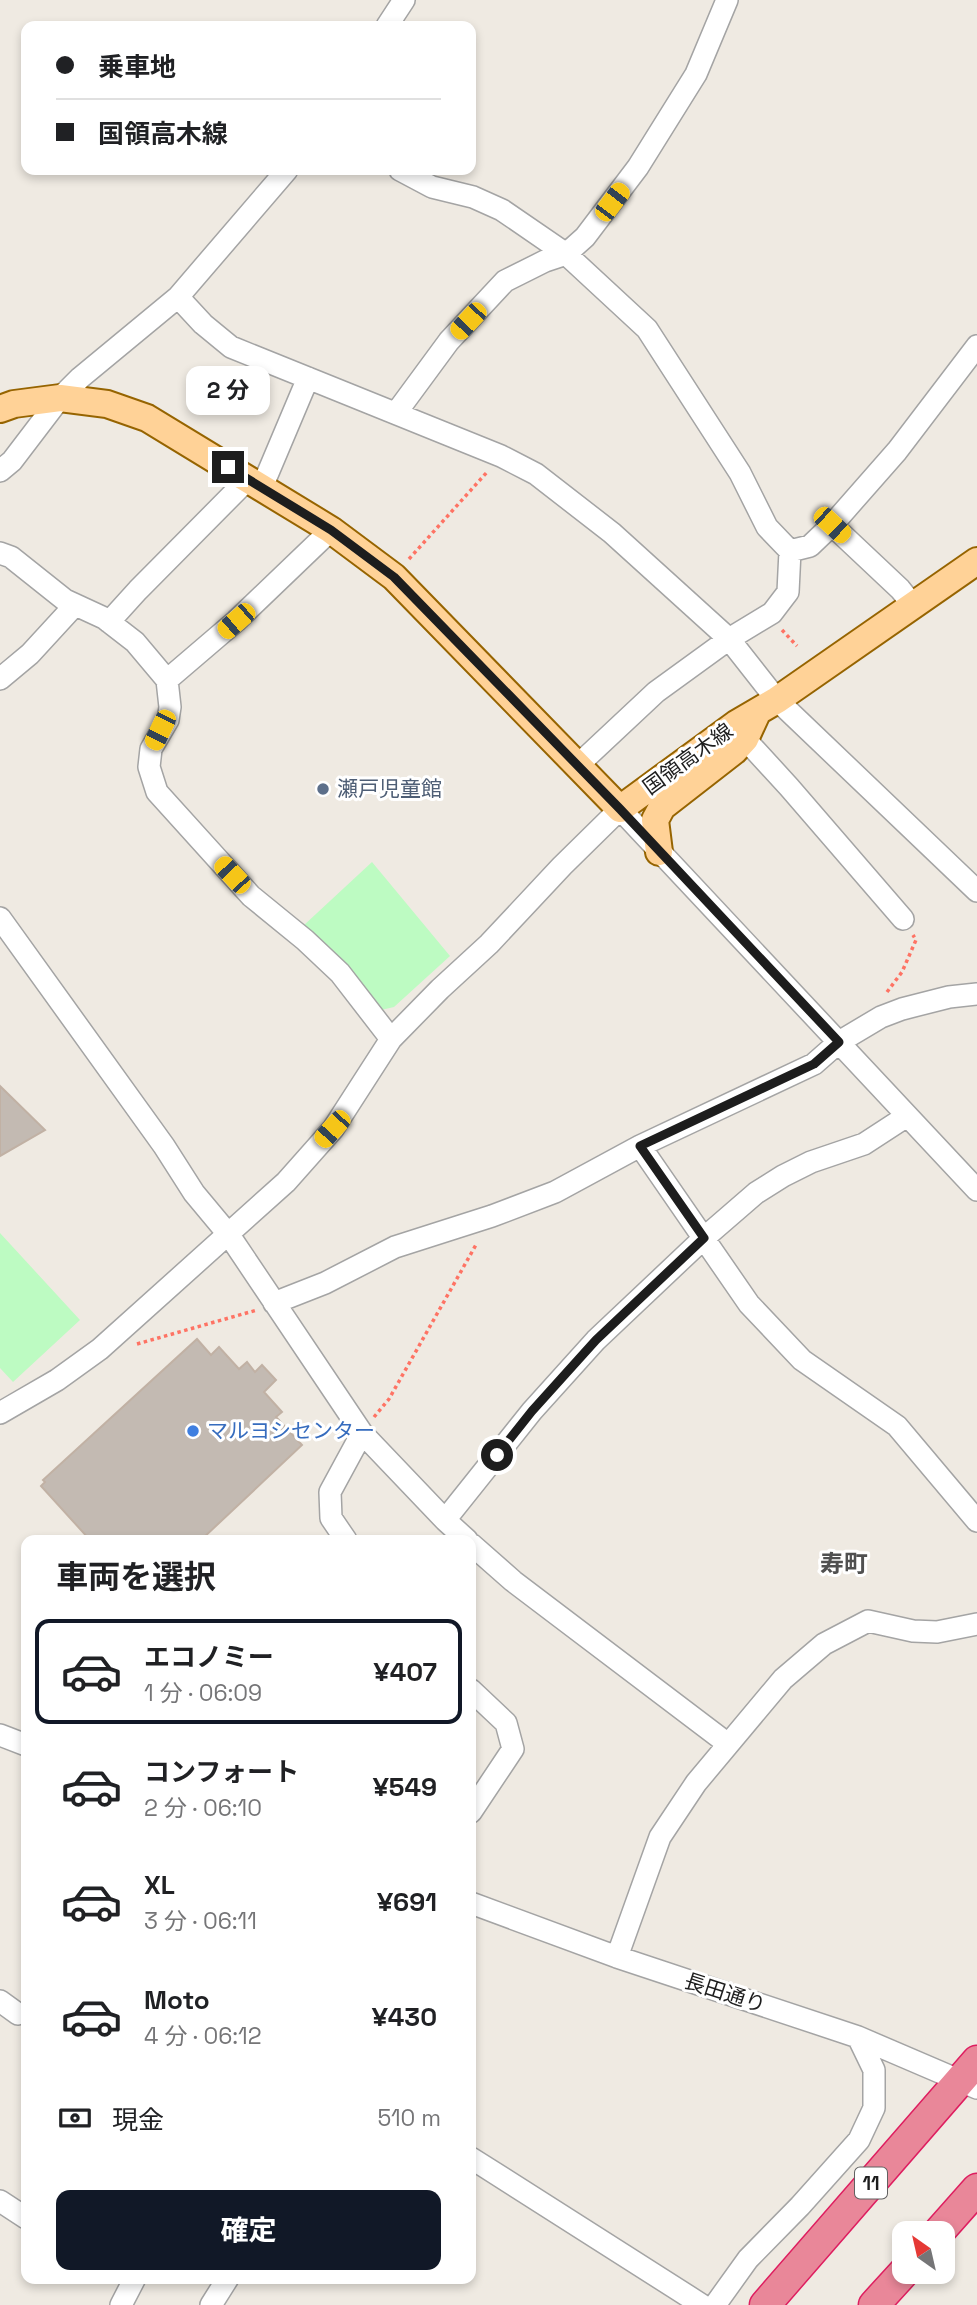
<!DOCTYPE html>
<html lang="ja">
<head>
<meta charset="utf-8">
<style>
	body { margin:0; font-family:"Space Grotesk","Noto Sans JP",sans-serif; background:#f2f2f2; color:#202124; height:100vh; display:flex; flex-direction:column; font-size:26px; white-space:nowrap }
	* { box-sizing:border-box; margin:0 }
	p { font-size:23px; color:#757577 }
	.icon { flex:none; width:38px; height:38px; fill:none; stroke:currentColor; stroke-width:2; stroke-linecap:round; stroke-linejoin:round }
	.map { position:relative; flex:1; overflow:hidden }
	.details { position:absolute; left:21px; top:1535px; width:455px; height:749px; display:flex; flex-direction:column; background:#fff; border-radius:14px; box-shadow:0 4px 10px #0003 }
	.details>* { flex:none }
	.guide { position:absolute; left:21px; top:21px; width:455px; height:154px; border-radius:14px; box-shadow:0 4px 10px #0003; display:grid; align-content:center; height:154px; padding:0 35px; background:#fff }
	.needle { width:46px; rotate:326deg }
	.tools { position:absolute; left:892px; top:2221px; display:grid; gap:14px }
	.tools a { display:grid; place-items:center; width:63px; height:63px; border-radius:14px; background:#fff; box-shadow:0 4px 10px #0003; font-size:35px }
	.end { position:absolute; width:32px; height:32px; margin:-16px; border:9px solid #1d1d1d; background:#fff; box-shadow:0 0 0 4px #fff }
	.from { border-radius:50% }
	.bubble { position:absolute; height:49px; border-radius:14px; background:#fff; box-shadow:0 4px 10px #0003; font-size:23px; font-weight:700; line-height:49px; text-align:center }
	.car { position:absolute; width:21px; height:42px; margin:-21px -10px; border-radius:9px; box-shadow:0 0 5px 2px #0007; background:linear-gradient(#f5c518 24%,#345 0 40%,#f5c518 0 76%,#345 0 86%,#f5c518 0) }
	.guide b { display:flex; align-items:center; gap:24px; height:66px; font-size:26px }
	.guide b+b { border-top:2px solid #e0e0e0 }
	.guide i { width:18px; height:18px; background:#202124 }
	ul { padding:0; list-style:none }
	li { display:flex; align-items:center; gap:21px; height:105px; margin:0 14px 10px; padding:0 21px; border:4px solid transparent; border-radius:14px }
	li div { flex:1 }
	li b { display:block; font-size:26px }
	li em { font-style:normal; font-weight:700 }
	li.current { border-color:#111827 }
	li>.icon { width:63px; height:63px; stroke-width:1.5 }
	h2 { padding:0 35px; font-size:32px; line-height:84px }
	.pay { display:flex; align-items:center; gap:18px; height:77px; padding:0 35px; font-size:26px }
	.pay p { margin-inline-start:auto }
	.button { display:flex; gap:14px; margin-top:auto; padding:14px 35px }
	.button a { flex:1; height:80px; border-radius:14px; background:#111827; color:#fff; font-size:28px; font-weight:700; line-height:80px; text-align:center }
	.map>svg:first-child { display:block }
	.park { fill:#bdfbc2 }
	.building { fill:#c3bab2; stroke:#c1b1a4; stroke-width:2 }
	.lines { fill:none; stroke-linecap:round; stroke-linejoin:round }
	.minor-casing { stroke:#a4a4a4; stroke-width:24 }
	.major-casing { stroke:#966400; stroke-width:30 }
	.highway-casing { stroke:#de1e60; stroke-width:33 }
	.path { stroke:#fe7364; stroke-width:3.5; stroke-dasharray:3.5 3.5; stroke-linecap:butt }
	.minor { stroke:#fff; stroke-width:21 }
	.major { stroke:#ffd297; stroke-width:26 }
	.highway { stroke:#e98799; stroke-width:30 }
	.route { stroke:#1d1d1d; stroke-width:9 }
	.service-dot { fill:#5c6f8a; stroke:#fff; stroke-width:2.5 }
	.shop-dot { fill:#3f7fe0; stroke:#fff; stroke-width:2.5 }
	.labels { text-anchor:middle; stroke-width:6; stroke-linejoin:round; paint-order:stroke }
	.shield { fill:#fff; stroke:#616161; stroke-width:2 }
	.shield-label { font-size:19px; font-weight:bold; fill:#1d1d1d }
	.street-label { font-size:21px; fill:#1d1d1d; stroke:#fff }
	.service-label { font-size:21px; fill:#4e5e75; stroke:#fff; text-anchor:start }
	.shop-label { font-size:21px; fill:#366cbe; stroke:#fff; text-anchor:start }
	.quarter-label { font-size:24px; font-weight:bold; fill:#505050; stroke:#fff }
</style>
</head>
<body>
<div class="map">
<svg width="977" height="2305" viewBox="0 0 977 2305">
	<rect width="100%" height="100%" fill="#efeae2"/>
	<!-- park -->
	<path class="park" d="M372,862L450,956L394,1007L381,1010L303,926Z
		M0,1233L80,1320L13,1382L0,1368Z"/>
	<!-- building -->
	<path class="building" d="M0,1086L45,1130L0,1156Z
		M197,1339L211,1355L219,1347L239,1369L247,1362L255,1372L262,1365L276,1380L264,1392L282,1412L276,1417L302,1445L201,1540H90L41,1486L45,1482L43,1480Z"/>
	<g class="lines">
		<!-- minor casing -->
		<g class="minor-casing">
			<path id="minor" d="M387,26L404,0
				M400,170L432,187L473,197L502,210L566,254L647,329L740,473L767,527L790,551
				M178,297L203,324L231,347L501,456L536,474L612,533L729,639L777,700L977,891
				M396,413L449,341L505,281L545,261L566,254L585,237L638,167L696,74L727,0
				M0,471L12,461L60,398L80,378L178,297L287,170
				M262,487L308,378
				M832,525L900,589L913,605
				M0,553L11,557L65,600L104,618L135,642L167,680L170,707L168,720L151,749L149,767L157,792L251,896L305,940L340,973L391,1039
				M109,622L138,590L248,479
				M0,679L30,654L75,605
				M167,680L236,621L331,530
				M745,739L789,787L903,919
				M577,766L656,692L729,639L772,613L788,592L790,551L810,546L832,525L897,451L977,346
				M0,918L164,1146L194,1193L229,1235L362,1433L445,1520L467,1540
				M640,1146L749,1304L802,1360L897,1426L977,1521
				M274,1303L325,1283L395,1247L492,1216L555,1192L640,1146L814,1064L839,1042L881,1017L902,1009L949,997L977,994
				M0,1413L57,1380L100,1349L286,1182L333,1129L391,1039L440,989L489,944L562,866L620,809L977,1190
				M445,1520L532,1411L596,1340L704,1238L756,1193L783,1176L811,1162L864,1144L907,1116
				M346,1540L331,1518L330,1492L362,1433
				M471,1544L513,1581L728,1744
				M471,1690L506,1723L513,1749L471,1812
				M0,1735L26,1745
				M471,1903L617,1957L858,2037L977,2088
				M617,1957L660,1837L696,1783L783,1679L824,1644L868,1621L913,1631L937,1632L977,1624
				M0,2001L18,2014
				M471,2158L702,2305
				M0,2201L26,2218
				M121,2305L135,2278
				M211,2305L228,2278
				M715,2305L748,2259L800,2206L859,2140L874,2108V2070L858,2037"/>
		</g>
		<!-- major casing -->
		<g class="major-casing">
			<path id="major" d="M0,409L14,404L60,398L107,404L147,418L331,530L394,577L620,809L736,724L777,700L977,561
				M659,852L655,820L662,807L734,751L745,739L757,713"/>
		</g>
		<!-- highway casing -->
		<g class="highway-casing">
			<path id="highway" d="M938,2233L977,2189
				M765,2305L977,2061
				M874,2305L905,2271"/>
		</g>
		<!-- path -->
		<path class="path" d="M409,559L488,471
			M782,630L797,646
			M887,992L902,972L916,940L913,935
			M137,1344L257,1310
			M374,1417L389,1399L477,1243"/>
		<!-- minor -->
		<use href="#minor" class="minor"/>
		<!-- major -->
		<use href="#major" class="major"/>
		<!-- highway -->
		<use href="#highway" class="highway"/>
	</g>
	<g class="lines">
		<!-- route -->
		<path class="route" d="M228,467L331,530L394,577L620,809L839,1042L814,1064L640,1146L704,1238L596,1340L532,1411L497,1455"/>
	</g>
	<!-- markers -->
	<circle class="service-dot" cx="323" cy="789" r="7"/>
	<circle class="shop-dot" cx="193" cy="1431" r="7"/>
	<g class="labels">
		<!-- shield labels -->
		<rect class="shield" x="855" y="2167.5" width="32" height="31" rx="5"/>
		<g class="shield-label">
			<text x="871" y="2190">11</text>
		</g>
		<!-- street labels -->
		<g class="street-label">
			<text transform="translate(688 759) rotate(-36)" y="7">国領高木線</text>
			<text transform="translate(725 1993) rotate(18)" y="7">長田通り</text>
		</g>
		<!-- service labels -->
		<g class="service-label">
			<text x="337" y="796">瀬戸児童館</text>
		</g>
		<!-- shop labels -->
		<g class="shop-label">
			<text x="207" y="1438">マルヨシセンター</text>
		</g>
		<!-- quarter labels -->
		<g class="quarter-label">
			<text x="844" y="1572">寿町</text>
		</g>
	</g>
</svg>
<div class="tools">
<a><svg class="needle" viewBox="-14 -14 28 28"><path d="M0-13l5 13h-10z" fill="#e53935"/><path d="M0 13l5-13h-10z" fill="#757577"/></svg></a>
</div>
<i class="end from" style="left:497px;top:1455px"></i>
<i class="end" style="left:228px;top:467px"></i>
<div class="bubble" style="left:186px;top:366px;width:84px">2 分</div>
<i class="car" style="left:612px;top:202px;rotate:37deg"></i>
<i class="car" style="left:468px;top:321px;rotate:223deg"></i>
<i class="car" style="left:832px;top:525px;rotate:133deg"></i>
<i class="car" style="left:236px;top:621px;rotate:229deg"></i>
<i class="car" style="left:160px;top:730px;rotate:206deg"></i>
<i class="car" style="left:232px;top:875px;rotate:317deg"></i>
<i class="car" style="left:332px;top:1129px;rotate:222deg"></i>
<div class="guide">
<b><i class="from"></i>乗車地</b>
<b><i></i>国領高木線</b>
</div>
<section class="details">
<h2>車両を選択</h2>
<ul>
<li class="current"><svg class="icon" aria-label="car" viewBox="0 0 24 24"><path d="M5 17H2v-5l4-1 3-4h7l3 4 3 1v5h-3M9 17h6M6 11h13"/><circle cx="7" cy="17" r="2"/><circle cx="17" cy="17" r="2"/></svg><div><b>エコノミー</b><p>1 分 · 06:09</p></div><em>¥407</em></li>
<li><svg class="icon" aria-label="car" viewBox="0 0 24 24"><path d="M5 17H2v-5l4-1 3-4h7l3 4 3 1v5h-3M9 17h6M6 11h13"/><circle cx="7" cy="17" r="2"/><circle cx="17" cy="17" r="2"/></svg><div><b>コンフォート</b><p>2 分 · 06:10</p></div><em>¥549</em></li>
<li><svg class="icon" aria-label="car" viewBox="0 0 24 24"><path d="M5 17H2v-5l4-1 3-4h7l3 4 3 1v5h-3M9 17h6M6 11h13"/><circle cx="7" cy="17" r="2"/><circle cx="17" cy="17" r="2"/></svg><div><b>XL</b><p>3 分 · 06:11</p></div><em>¥691</em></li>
<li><svg class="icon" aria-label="car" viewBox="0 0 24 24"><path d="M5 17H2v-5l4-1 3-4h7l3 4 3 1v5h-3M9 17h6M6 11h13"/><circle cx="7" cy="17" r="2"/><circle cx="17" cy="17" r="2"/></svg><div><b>Moto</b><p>4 分 · 06:12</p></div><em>¥430</em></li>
</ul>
<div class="pay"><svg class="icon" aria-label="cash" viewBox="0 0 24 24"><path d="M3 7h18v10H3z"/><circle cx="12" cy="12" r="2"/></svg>現金<p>510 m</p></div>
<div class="button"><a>確定</a></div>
</section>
</div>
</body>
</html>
